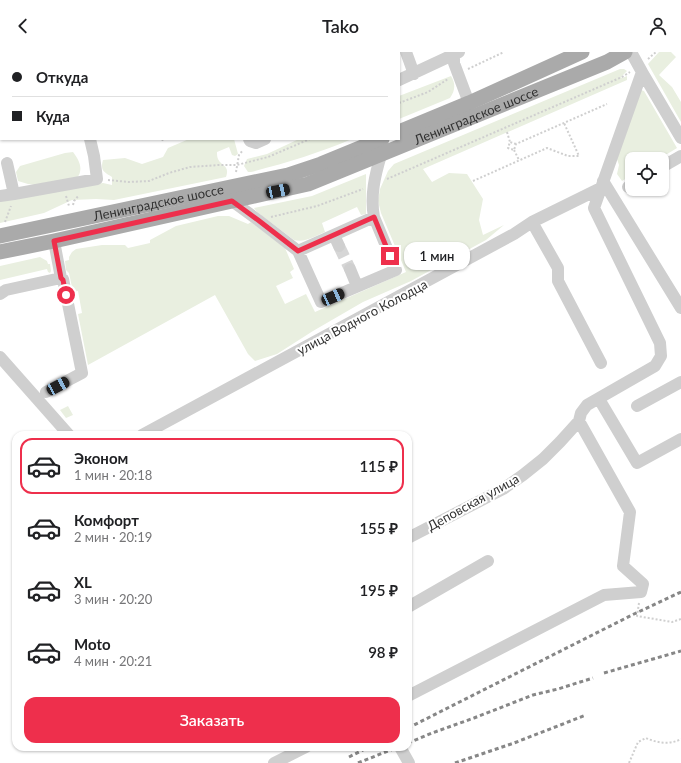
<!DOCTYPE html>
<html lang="ru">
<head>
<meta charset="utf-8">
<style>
	body { margin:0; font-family:Lato,sans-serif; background:#f6f6f6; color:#202124; height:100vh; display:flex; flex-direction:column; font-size:15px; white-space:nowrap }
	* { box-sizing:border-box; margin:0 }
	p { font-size:13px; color:#757577 }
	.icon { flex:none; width:22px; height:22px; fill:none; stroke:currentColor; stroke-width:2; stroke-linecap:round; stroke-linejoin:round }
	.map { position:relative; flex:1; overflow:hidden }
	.drawer { position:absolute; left:12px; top:379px; width:400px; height:320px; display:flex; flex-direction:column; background:#fff; border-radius:12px; box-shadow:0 1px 3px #0004 }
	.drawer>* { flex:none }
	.guide { position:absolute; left:0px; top:0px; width:400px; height:88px; box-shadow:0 1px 3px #0004; display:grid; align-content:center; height:88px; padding:0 12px; background:#fff }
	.buttons { position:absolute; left:625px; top:100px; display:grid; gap:8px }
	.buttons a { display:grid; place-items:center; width:44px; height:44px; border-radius:8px; background:#fff; box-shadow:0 1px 3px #0004; font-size:20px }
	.end { position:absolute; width:18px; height:18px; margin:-9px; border:5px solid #ee2f4c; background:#fff; box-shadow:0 0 0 2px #fff }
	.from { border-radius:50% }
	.bubble { position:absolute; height:28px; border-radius:12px; background:#fff; box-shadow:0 1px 3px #0004; font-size:13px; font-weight:600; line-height:28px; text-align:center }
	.car { position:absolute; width:12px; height:24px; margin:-12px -6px; border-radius:5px; box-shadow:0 0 3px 1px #0007; background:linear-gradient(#222 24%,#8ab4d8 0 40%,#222 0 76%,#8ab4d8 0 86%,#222 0) }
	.guide b { display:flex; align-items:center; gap:14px; height:38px; font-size:15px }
	.guide b+b { border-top:1px solid #e0e0e0 }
	.guide i { width:10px; height:10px; background:#202124 }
	ul { padding:7px 0 0; list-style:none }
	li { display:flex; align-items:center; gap:12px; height:56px; margin:0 8px 6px; padding:0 4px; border:2px solid transparent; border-radius:12px }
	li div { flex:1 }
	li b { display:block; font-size:15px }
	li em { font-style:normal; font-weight:600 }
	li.active { border-color:#ee2f4c }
	li>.icon { width:36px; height:36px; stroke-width:1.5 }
	.action { display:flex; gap:8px; margin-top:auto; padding:8px 12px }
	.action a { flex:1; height:46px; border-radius:12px; background:#ee2f4c; color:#fff; font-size:16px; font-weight:600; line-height:46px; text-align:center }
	header { display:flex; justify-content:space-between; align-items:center; height:52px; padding:0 12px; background:#fff; font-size:18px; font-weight:600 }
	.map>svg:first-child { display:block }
	.green { fill:#e9efe0 }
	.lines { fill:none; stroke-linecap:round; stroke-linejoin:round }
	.minor-tunnel { stroke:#d6d6d6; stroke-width:12; stroke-dasharray:12 6; stroke-linecap:butt }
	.path { stroke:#cfcfcf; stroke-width:2; stroke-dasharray:2 2; stroke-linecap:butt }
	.minor { stroke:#cfcfcf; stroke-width:12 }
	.major { stroke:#aaa; stroke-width:15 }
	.rail { stroke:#878787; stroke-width:3; stroke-dasharray:4 3; stroke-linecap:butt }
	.route { stroke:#ee2f4c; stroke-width:5 }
	.labels { text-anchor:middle; stroke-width:4; stroke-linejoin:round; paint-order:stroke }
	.street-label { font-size:13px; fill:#323232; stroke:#fff }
</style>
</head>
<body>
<header><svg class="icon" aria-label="back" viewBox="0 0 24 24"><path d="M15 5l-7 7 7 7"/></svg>Tako<svg class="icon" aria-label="person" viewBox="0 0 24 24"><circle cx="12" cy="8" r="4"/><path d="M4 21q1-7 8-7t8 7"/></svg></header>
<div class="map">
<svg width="681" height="711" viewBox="0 0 681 711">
	<rect width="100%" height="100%" fill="#fff"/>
	<!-- green -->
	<path class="green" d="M65,0H135V1H65Z
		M659,0H671L676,5L659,23L672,35L681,50V70L648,12Z
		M620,17H624L627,19L621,25L622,26L627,24V28L423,117L432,130L449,121L467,122L483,147L479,168L483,183L504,173L486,188L411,229L363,250L313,279L277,302L255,309L248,302L215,243L88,313L78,262L82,261L78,239L73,240L69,221L66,218L65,209L69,208V205L72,200L76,197L102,193H125L128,196L150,191V188L176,174L218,164H229L248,172L251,170L285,196L294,217L290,220L293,226L276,234L285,252L306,242L315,260L406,220L381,161L378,149L380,137L388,119L394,112Z
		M451,24C456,32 455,39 450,46L399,67V44Z
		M641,38L644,39L677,96L659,107H632V123L622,129L617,122L619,113L617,107Z
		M189,87H234L238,102L235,104L232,103L229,95L217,100C217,102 217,105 218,107C222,115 230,113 226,125L114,148L96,147L72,148L44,161L0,171V147L103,131L112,133V125C104,120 100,119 103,108L125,106L142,112L163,105L168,96Z
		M299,87H352C319,101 286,111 251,120H248L244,114L247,107L267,102Z
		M73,100C79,108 84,117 77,126L35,133L28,132L18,129L16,120L20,114L65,101Z
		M366,122V162L361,163L357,155L322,171L325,180C315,184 305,191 294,188L257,160L254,156L312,144Z
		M40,205L47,209L48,212H50L51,219L50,221L48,220L47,217L0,228V214Z
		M68,354L73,363L66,366L60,358Z"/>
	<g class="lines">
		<!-- minor-tunnel -->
		<path class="minor-tunnel" d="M339,194L350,217"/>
		<!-- path -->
		<path class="path" d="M80,0V1
			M163,1L166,0
			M243,1V0
			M648,7L656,0
			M468,17L504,0
			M0,45H1
			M399,51L428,40L448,27
			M507,80L510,90
			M162,87L163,89
			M516,92L510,90L508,96L514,98L516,92L607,52
			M514,98L519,108
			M236,120L239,103L243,98
			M387,127L622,25L630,20
			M108,128L129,130L149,129L169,121L190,115L219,113H237L268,105L310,87
			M473,129L547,96L568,104H579L564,71
			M66,144L69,154
			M73,153L74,149L79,143
			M271,165L317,154L363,137
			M5,170L11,154
			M639,551L637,564L672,570L681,567
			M629,711L638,690L646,686C657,691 670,693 681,687"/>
		<!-- minor -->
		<path class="minor" d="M21,0L27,1
			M269,0L270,1
			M406,0L414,22
			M454,0V11L469,51
			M5,1L12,0
			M50,1L56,0
			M0,20L1,24
			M642,20L681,86
			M399,28L459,0
			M249,87L250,89L256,91L265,87
			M7,111L14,142
			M662,115L681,104
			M603,129L681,256
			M628,135L632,132
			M0,144L14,142L97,127L94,104L90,87
			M232,149L258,168L298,199L374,165C370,144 375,123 381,103
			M532,170L558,216V229L601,311
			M334,183L339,194
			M54,189L61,226
			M298,199L321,250L396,218L374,165
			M350,217L357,234
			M0,242L6,238L61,226L63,227L82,321L46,340
			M0,305L69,383
			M599,347L637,411L681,387
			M637,354L681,330
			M142,383L514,182L532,170L601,136L642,20L631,0
			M408,486L503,437L523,423L543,407L560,390L579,369L581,361L587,353L655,314L661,304L660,291L594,156L601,136
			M408,555L488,509
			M408,644L604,543L641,540L643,532L623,514L630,460L579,369
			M400,695L409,711
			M274,711L306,695"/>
		<!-- major -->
		<g class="major">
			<path d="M399,80L469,51L582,0"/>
			<path id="s1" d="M0,184L288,123L321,112L382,87"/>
			<path id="s2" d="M0,200L54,189L308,132L607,10L625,0"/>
		</g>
		<!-- rail -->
		<path class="rail" d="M604,621L681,599
			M408,676L634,562L681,540
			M408,691L432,681L474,666L533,643L558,637L593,626
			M349,705L369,695
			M358,711L398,695
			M455,711L514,691L586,663"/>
	</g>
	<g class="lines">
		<!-- route -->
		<path class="route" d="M66,243L63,228L61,226L54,189L232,149L258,168L298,199L374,165L390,204"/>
	</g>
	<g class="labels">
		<!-- street labels -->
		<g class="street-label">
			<text dy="5" stroke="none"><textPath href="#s2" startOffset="497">Ленинградское шоссе</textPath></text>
			<text dy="5" stroke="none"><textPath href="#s1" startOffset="162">Ленинградское шоссе</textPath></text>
			<text transform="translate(362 265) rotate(-28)" y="5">улица Водного Колодца</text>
			<text transform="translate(473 450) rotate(-29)" y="5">Деповская улица</text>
		</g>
	</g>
</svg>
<div class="buttons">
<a><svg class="icon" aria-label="locate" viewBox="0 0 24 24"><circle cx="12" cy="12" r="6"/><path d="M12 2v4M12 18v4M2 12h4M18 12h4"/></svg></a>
</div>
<i class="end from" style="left:66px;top:243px"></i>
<i class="end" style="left:390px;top:204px"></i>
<div class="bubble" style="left:404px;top:190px;width:66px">1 мин</div>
<i class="car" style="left:278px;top:139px;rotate:78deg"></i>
<i class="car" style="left:333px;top:245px;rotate:66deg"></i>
<i class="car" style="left:58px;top:334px;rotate:62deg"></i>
<div class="guide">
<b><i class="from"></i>Откуда</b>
<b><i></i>Куда</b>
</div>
<section class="drawer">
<ul>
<li class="active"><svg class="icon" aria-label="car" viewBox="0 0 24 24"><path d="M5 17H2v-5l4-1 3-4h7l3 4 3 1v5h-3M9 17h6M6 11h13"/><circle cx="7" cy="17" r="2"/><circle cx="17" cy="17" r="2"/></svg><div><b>Эконом</b><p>1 мин · 20:18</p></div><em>115 ₽</em></li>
<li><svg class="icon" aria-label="car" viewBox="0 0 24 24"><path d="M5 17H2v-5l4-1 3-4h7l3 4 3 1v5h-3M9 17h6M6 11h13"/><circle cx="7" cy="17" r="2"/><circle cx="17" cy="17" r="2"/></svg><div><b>Комфорт</b><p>2 мин · 20:19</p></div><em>155 ₽</em></li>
<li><svg class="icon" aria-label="car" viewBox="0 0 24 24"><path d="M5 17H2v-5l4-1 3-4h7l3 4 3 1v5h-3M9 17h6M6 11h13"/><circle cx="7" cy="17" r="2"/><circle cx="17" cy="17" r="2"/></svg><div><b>XL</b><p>3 мин · 20:20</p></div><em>195 ₽</em></li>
<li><svg class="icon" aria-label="car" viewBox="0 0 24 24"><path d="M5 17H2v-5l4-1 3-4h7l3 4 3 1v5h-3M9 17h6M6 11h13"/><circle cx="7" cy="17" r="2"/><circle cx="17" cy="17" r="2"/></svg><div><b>Moto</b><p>4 мин · 20:21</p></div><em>98 ₽</em></li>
</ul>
<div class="action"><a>Заказать</a></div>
</section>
</div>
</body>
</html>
